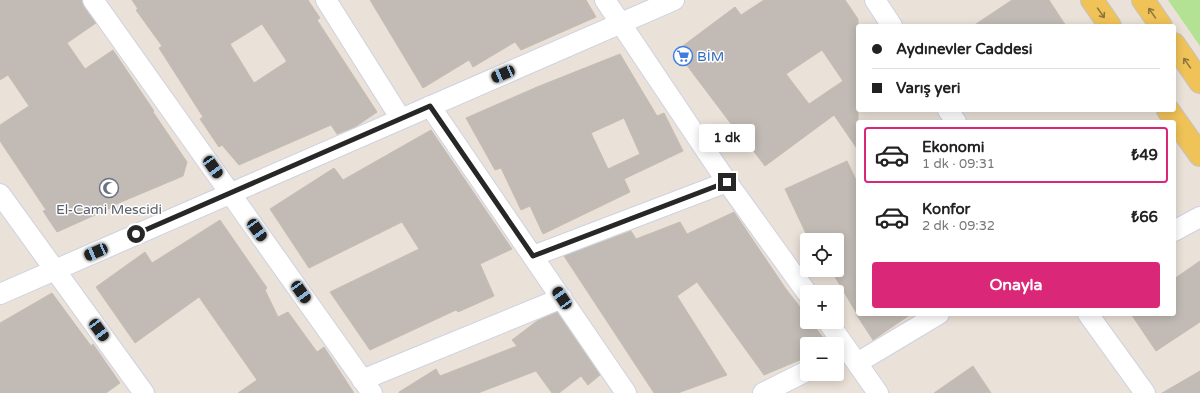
<!DOCTYPE html>
<html lang="tr">
<head>
<meta charset="utf-8">
<style>
	body { margin:0; font-family:"Varela Round",sans-serif; background:#f6f6f6; color:#222; height:100vh; display:flex; flex-direction:column; font-size:15px; white-space:nowrap }
	* { box-sizing:border-box; margin:0 }
	p { font-size:13px; color:#767676 }
	.icon { flex:none; width:22px; height:22px; fill:none; stroke:currentColor; stroke-width:2; stroke-linecap:round; stroke-linejoin:round }
	.map { position:relative; flex:1; overflow:hidden }
	.side { position:absolute; left:856px; top:120px; width:320px; height:196px; display:flex; flex-direction:column; background:#fff; border-radius:4px; box-shadow:0 2px 10px #0003 }
	.side>* { flex:none }
	.hud { position:absolute; left:856px; top:24px; width:320px; height:88px; border-radius:4px; box-shadow:0 2px 10px #0003; display:grid; align-content:center; height:88px; padding:0 16px; background:#fff }
	.fabs { position:absolute; left:800px; top:233px; display:grid; gap:8px }
	.fabs a { display:grid; place-items:center; width:44px; height:44px; border-radius:4px; background:#fff; box-shadow:0 2px 10px #0003; font-size:20px }
	.end { position:absolute; width:18px; height:18px; margin:-9px; border:5px solid #272727; background:#fff; box-shadow:0 0 0 2px #fff }
	.from { border-radius:50% }
	.bubble { position:absolute; height:28px; border-radius:4px; background:#fff; box-shadow:0 2px 10px #0003; font-size:13px; font-weight:800; line-height:28px; text-align:center }
	.car { position:absolute; width:12px; height:24px; margin:-12px -6px; border-radius:5px; box-shadow:0 0 3px 1px #0007; background:linear-gradient(#222 24%,#8ab4d8 0 40%,#222 0 76%,#8ab4d8 0 86%,#222 0) }
	.hud b { display:flex; align-items:center; gap:14px; height:38px; font-size:15px }
	.hud b+b { border-top:1px solid #e0e0e0 }
	.hud i { width:10px; height:10px; background:#222 }
	ul { padding:7px 0 0; list-style:none }
	li { display:flex; align-items:center; gap:12px; height:56px; margin:0 8px 6px; padding:0 8px; border:2px solid transparent; border-radius:4px }
	li div { flex:1 }
	li b { display:block; font-size:15px }
	li em { font-style:normal; font-weight:800 }
	li.on { border-color:#db2777 }
	li>.icon { width:36px; height:36px; stroke-width:1.5 }
	.cta { display:flex; gap:8px; margin-top:auto; padding:8px 16px }
	.cta a { flex:1; height:46px; border-radius:4px; background:#db2777; color:#fff; font-size:16px; font-weight:800; line-height:46px; text-align:center }
	.map>svg:first-child { display:block }
	.green { fill:#b3e294 }
	.building { fill:#c2bbb5; stroke:#c5bdb2; fill-rule:evenodd }
	.lines { fill:none; stroke-linecap:round; stroke-linejoin:round }
	.minor-casing { stroke:#ced2e1; stroke-width:22 }
	.major-casing { stroke:#c3c3c3; stroke-width:24 }
	.minor { stroke:#fff; stroke-width:20 }
	.major { stroke:#f0c358; stroke-width:22 }
	.oneway { stroke:#8c7540 }
	.route { stroke:#272727; stroke-width:5 }
	.labels { text-anchor:middle; stroke-width:3; stroke-linejoin:round; paint-order:stroke }
	.shop-label { font-size:14px; fill:#366cbe; stroke:#fff; text-anchor:start }
	.worship-label { font-size:14px; fill:#5b616d; stroke:#fff }
</style>
</head>
<body>
<div class="map">
<svg width="1200" height="393" viewBox="0 0 1200 393">
	<rect width="100%" height="100%" fill="#eae1d8"/>
	<!-- green -->
	<path class="green" d="M1168,0H1200V46Z"/>
	<!-- building -->
	<path class="building" d="M0,0H82L84,7L96,23L67,43L85,69L113,50L154,111L153,112L187,162L183,176L114,205L115,206L57,232L43,211L46,210L0,141V125L29,106L8,75L0,80Z
		M132,0H308L320,18L317,20L377,112L355,127L337,134L331,125L239,165L222,145L219,147L200,119L203,117L159,48L162,46L136,10L138,9ZM262,24L286,60V62L254,83L230,44Z
		M370,0H586L596,17L521,50L515,42L473,67L469,60L423,88Z
		M764,0H845L858,19V150L834,115L765,166L742,136L741,137L676,51L735,7L741,15ZM822,50L843,81L809,104L786,74Z
		M1012,0H1049L1066,26H973Z
		M620,54L657,116L664,113L683,151L624,179L630,192L543,234L530,206L521,210L501,168L495,170L466,118L537,87ZM624,118L640,154L608,169L591,133Z
		M431,130L512,249L480,264L494,296L458,312L456,310L370,350L330,292L419,249L402,222L309,268L270,209L334,168L343,180Z
		M847,161L858,184V314H911L873,340L856,314H857L831,270H837V240H809L785,189Z
		M734,212L786,289L807,316V322H811L828,344H807V357L764,375L697,282L677,296L727,375L678,393H654L564,256L631,231L636,239L680,222L687,234Z
		M220,220L267,288L265,290L278,317L288,312L317,352L324,347L354,393H238L257,380L199,297L135,343L96,287L145,252L152,263Z
		M1200,261V322L1156,351L1131,314H1174V279Z
		M52,293L91,346L93,344L120,383L106,393H0V323Z
		M557,312L600,375L588,385L581,376L559,393H552L536,371L478,393H399V392L404,389L436,369L440,376L517,346L512,340L537,321Z
		M973,366L991,393H934Z
		M1200,371V393H1162Z"/>
	<g class="lines">
		<!-- minor casing -->
		<g class="minor-casing">
			<path id="minor" d="M93,0L372,393
				M326,0L401,119
				M605,0L727,182L807,293
				M875,0L892,26
				M430,106L626,393
				M948,110L956,122
				M0,194L144,393
				M1174,231L1200,217
				M533,256L727,182
				M0,294L674,0
				M1088,314L1145,393
				M828,322L878,393
				M857,363L939,314
				M362,380L562,298
				M763,393L807,371"/>
		</g>
		<!-- major casing -->
		<g class="major-casing">
			<path id="major" d="M1092,0L1110,26
				M1143,0L1161,26
				M1174,44L1200,82
				M1168,110L1200,155"/>
		</g>
		<!-- minor -->
		<use href="#minor" class="minor"/>
		<!-- major -->
		<use href="#major" class="major"/>
	</g>
	<!-- one-way arrows -->
	<defs><path id="oneway-shaft" d="M-6 0H5M1.5-3L5.5 0L1.5 3" fill="none" stroke-width="1.6" stroke-linecap="round" stroke-linejoin="round"/></defs>
	<g class="oneway">
		<use href="#oneway-shaft" transform="translate(1101 13) rotate(55)"/>
		<use href="#oneway-shaft" transform="translate(1152 13) rotate(-125)"/>
		<use href="#oneway-shaft" transform="translate(1187 63) rotate(-125)"/>
	</g>
	<g class="lines">
		<!-- route -->
		<path class="route" d="M136,234L430,106L533,256L727,182"/>
	</g>
	<!-- icons -->
	<defs>
		<g id="supermarket-ring" transform="scale(1)"><circle r="9.5" fill="#fff" stroke="#3f7fe0" stroke-width="1.5"/><path d="M-6-5.5h2.5l.6 2H6L4.5 2H-2.5L-4.4-4H-6ZM-1.5 3.2a1.3 1.3 0 1 0 .1 0ZM3 3.2a1.3 1.3 0 1 0 .1 0Z" fill="#3f7fe0"/></g>
		<g id="mosque-ring" transform="scale(1)"><circle r="9.5" fill="#fff" stroke="#6b7280" stroke-width="1.5"/><path d="M3.5-4.9A6 6 0 1 0 3.5 4.9A5 5 0 1 1 3.5-4.9Z" fill="#6b7280"/></g>
	</defs>
	<g fill-rule="evenodd">
		<use href="#supermarket-ring" x="683" y="56"/>
		<use href="#mosque-ring" x="109" y="188"/>
	</g>
	<g class="labels">
		<!-- shop labels -->
		<g class="shop-label">
			<text x="697" y="61">BİM</text>
		</g>
		<!-- worship labels -->
		<g class="worship-label">
			<text x="109" y="214">El-Cami Mescidi</text>
		</g>
	</g>
</svg>
<div class="fabs">
<a><svg class="icon" aria-label="locate" viewBox="0 0 24 24"><circle cx="12" cy="12" r="6"/><path d="M12 2v4M12 18v4M2 12h4M18 12h4"/></svg></a>
<a>+</a>
<a>−</a>
</div>
<i class="end from" style="left:136px;top:234px"></i>
<i class="end" style="left:727px;top:182px"></i>
<div class="bubble" style="left:699px;top:124px;width:56px">1 dk</div>
<i class="car" style="left:503px;top:74px;rotate:247deg"></i>
<i class="car" style="left:213px;top:167px;rotate:145deg"></i>
<i class="car" style="left:257px;top:230px;rotate:145deg"></i>
<i class="car" style="left:96px;top:252px;rotate:247deg"></i>
<i class="car" style="left:301px;top:292px;rotate:145deg"></i>
<i class="car" style="left:562px;top:298px;rotate:326deg"></i>
<i class="car" style="left:99px;top:330px;rotate:144deg"></i>
<div class="hud">
<b><i class="from"></i>Aydınevler Caddesi</b>
<b><i></i>Varış yeri</b>
</div>
<section class="side">
<ul>
<li class="on"><svg class="icon" aria-label="car" viewBox="0 0 24 24"><path d="M5 17H2v-5l4-1 3-4h7l3 4 3 1v5h-3M9 17h6M6 11h13"/><circle cx="7" cy="17" r="2"/><circle cx="17" cy="17" r="2"/></svg><div><b>Ekonomi</b><p>1 dk · 09:31</p></div><em>₺49</em></li>
<li><svg class="icon" aria-label="car" viewBox="0 0 24 24"><path d="M5 17H2v-5l4-1 3-4h7l3 4 3 1v5h-3M9 17h6M6 11h13"/><circle cx="7" cy="17" r="2"/><circle cx="17" cy="17" r="2"/></svg><div><b>Konfor</b><p>2 dk · 09:32</p></div><em>₺66</em></li>
</ul>
<div class="cta"><a>Onayla</a></div>
</section>
</div>
</body>
</html>
